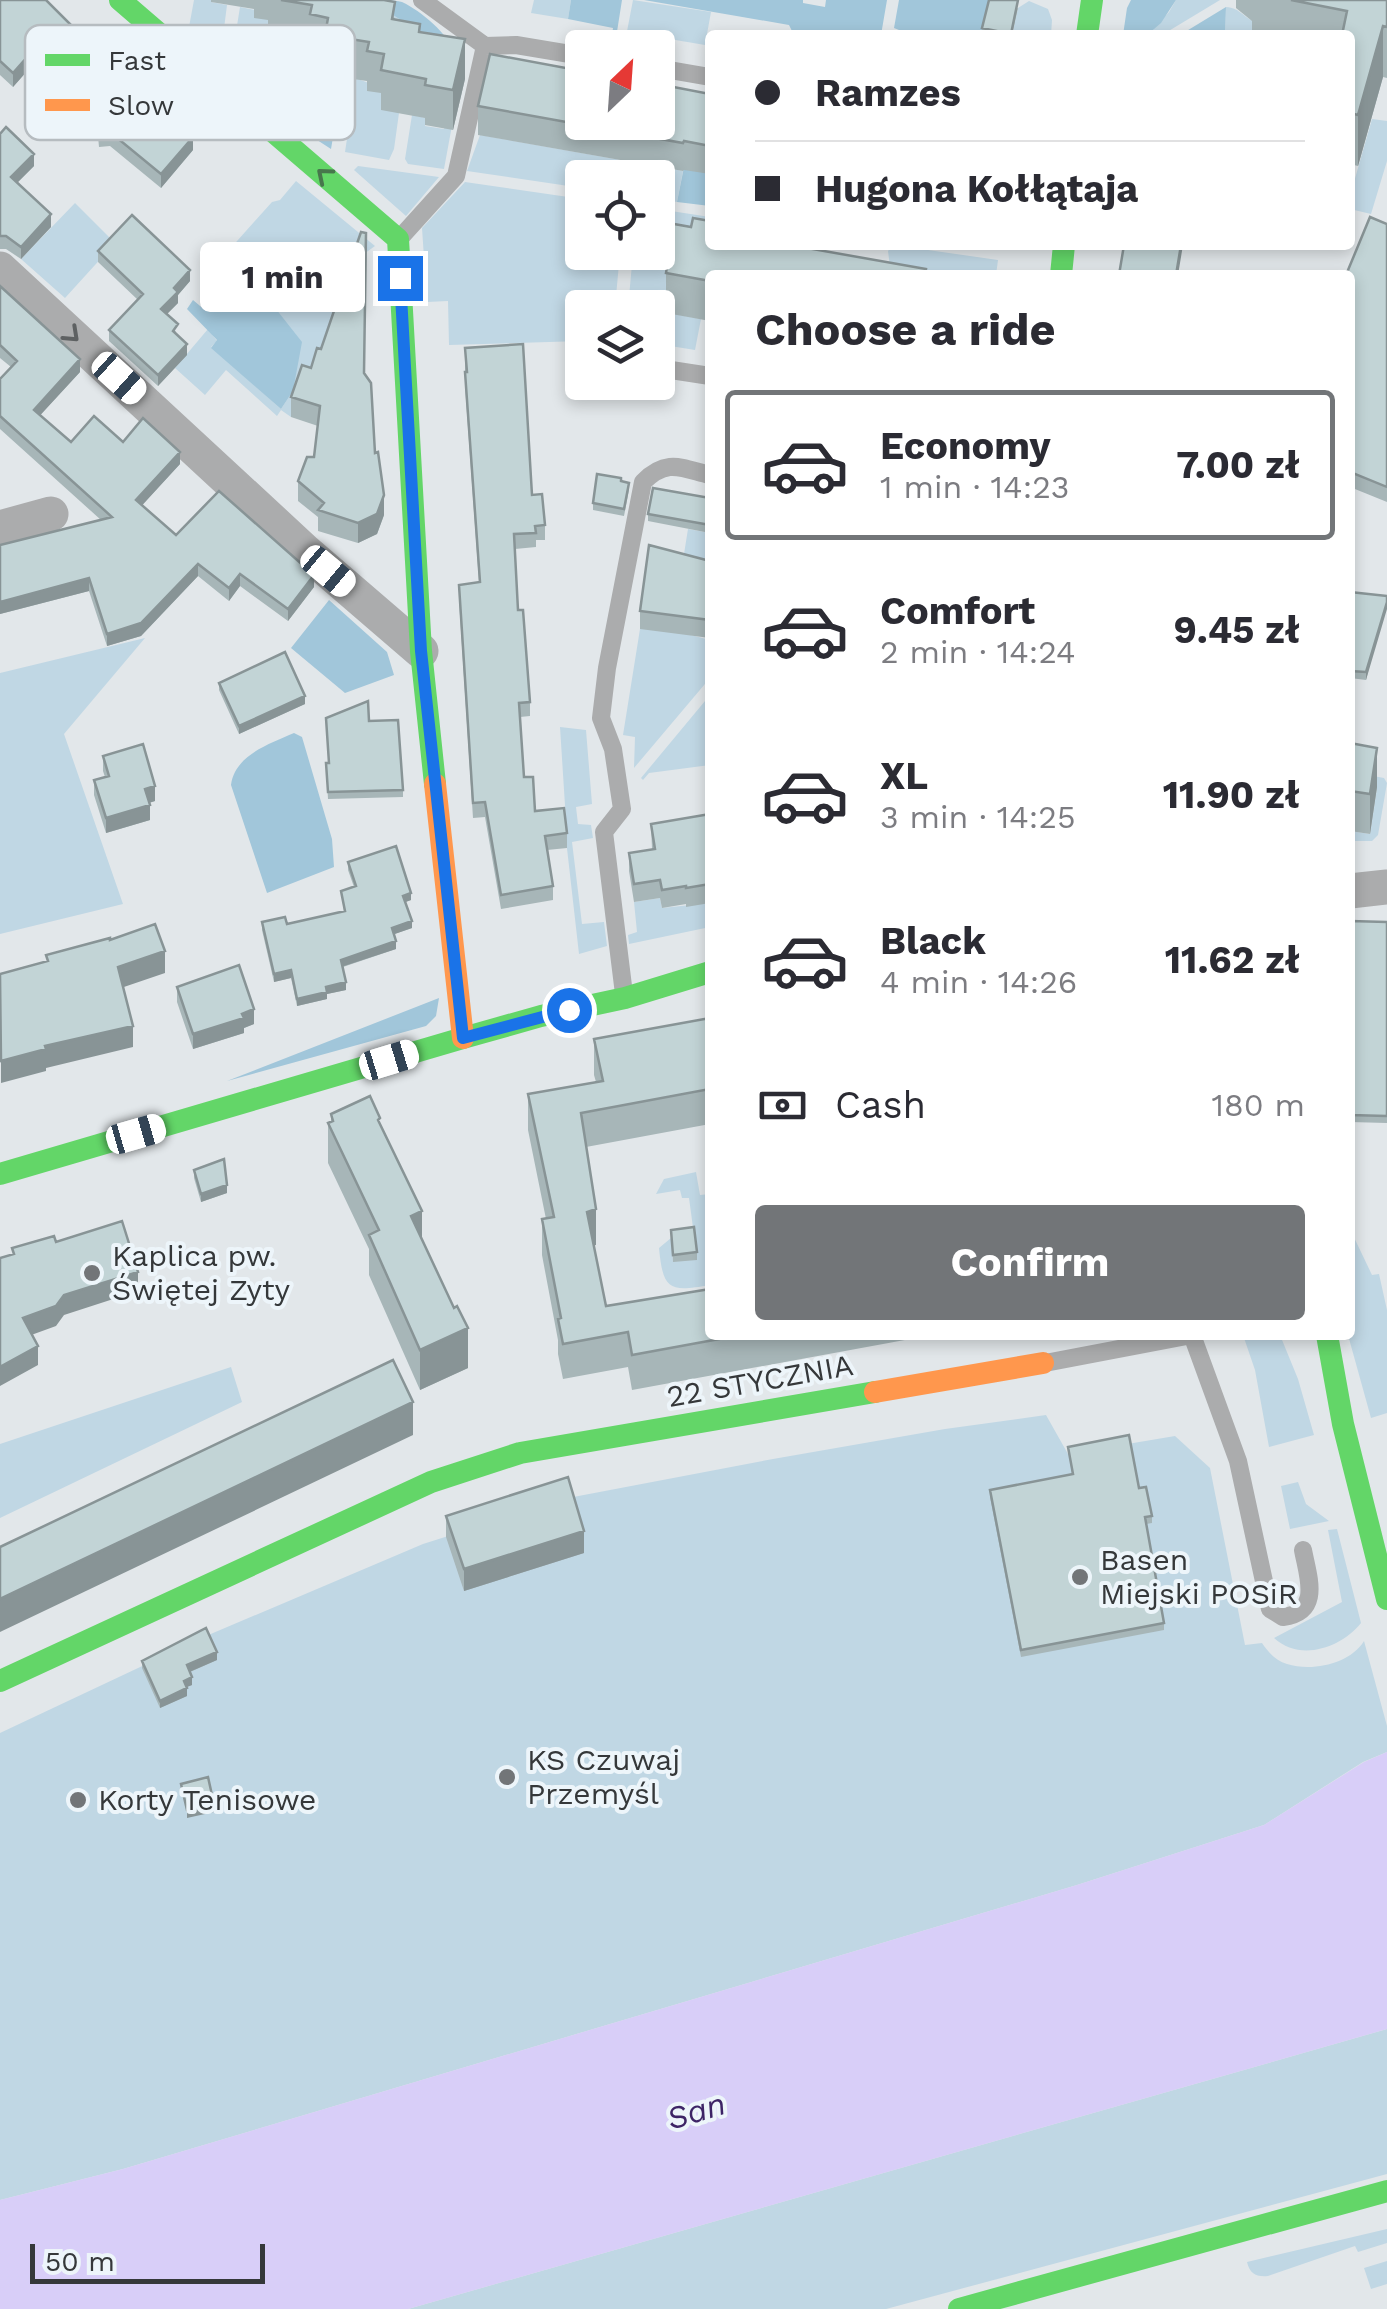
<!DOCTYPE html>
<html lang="en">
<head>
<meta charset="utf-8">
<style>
	body { margin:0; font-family:"Work Sans",sans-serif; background:#f7f7f7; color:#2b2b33; height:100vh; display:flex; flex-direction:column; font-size:38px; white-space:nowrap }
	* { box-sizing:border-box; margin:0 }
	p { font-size:32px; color:#7c7c81 }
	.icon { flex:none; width:55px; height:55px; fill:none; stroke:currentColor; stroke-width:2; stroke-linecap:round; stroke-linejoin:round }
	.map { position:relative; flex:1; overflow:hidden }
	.details { position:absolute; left:705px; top:270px; width:650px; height:1070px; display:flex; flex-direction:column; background:#fff; border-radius:10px; box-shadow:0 5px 15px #0003 }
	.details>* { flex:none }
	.top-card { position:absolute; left:705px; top:30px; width:650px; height:220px; border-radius:10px; box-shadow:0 5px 15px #0003; display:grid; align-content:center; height:220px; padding:0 50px; background:#fff }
	.needle { width:65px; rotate:25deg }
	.buttons { position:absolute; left:565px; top:30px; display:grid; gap:20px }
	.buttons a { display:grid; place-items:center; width:110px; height:110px; border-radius:10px; background:#fff; box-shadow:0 5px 15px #0003; font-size:50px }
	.scale { position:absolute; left:30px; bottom:25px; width:235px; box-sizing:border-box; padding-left:10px; border:5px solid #35383a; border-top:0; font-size:28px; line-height:35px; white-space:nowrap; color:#35383a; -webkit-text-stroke:8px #edf5fa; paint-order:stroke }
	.end { position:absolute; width:45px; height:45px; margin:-22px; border:12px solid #1a73e8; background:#fff; box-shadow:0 0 0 5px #fff }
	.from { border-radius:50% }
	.bubble { position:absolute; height:70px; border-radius:10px; background:#fff; box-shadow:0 5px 15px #0003; font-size:32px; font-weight:700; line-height:70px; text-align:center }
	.car { position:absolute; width:30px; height:60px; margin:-30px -15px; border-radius:12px; box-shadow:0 0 8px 2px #0007; background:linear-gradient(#fff 24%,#345 0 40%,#fff 0 76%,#345 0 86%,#fff 0) }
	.top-card b { display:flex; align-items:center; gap:35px; height:95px; font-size:38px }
	.top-card b+b { border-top:2px solid #e1e1e2 }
	.top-card i { width:25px; height:25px; background:#2b2b33 }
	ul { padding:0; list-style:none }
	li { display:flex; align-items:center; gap:30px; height:150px; margin:0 20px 15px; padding:0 30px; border:5px solid transparent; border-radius:10px }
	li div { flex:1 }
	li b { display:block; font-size:38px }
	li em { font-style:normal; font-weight:700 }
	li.current { border-color:#727578 }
	li>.icon { width:90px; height:90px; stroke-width:1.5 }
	h2 { padding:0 50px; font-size:45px; line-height:120px }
	.pay { display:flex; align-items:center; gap:25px; height:110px; padding:0 50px; font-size:38px }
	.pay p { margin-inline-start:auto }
	.button { display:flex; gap:20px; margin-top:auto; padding:20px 50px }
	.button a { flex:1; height:115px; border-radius:10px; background:#727578; color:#fff; font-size:40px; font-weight:700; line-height:115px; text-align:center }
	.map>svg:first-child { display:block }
	.green { fill:#c0d7e4 }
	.forest { fill:#a1c6da }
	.water { fill:#d8cef8 }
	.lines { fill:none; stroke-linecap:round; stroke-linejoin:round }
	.lane { stroke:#abacad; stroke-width:18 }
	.street { stroke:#abacad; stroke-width:35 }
	.fast { stroke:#63d668; stroke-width:22 }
	.slow { stroke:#ff974d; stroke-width:22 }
	.wall { fill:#a7b6b8 }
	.shaded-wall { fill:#889496 }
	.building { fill:#c2d4d6; stroke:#889496; stroke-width:2.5 }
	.oneway { stroke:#47774c }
	.oneway2 { stroke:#5e6162 }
	.route { stroke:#1a73e8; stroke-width:12 }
	.poi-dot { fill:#727578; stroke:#edf5fa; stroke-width:4 }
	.labels { text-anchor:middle; stroke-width:8; stroke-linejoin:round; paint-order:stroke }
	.poi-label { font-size:30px; fill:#35383a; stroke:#edf5fa; text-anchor:start }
	.street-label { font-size:30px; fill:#35383a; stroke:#edf5fa }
	.water-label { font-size:32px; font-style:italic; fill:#3d2466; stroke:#edf5fa }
	.key { fill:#edf5fa; stroke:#b6bcc0; stroke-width:2.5 }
	.key-label { font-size:28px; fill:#35383a }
</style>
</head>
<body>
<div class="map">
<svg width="1387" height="2309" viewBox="0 0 1387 2309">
	<rect width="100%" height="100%" fill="#e2e7ea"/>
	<!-- green -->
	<path class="green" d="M194,0H211V2L227,5L221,52L217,53L189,27Z
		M369,0L455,54L462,71L444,169L408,164L405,159L412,115L426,118L425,126L444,129L453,77Z
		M534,0H571L568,19L531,13Z
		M633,0L711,12L705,45L640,34L637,47H624Z
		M1176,0H1220L1162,35H1148L1169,12Z
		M1029,1L1048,9L1052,20L1051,35H1012L1018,8Z
		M240,7L255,10L271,21L258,89L231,63Z
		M1226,7C1241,8 1243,18 1256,22L1253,35H1225Z
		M356,79C377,83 386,96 399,113L394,149L389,160L345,152Z
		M1372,119L1387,121V161L1371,214L1350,209V196Z
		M480,135L683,171L677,202L658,199V178H582V188L467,171Z
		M358,166L439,177L406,216L354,170Z
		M296,181L375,246L361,256L321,369L301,386L291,417L281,410L277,416L226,370L205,395L175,368L208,329L217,341L211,347L281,409L293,391L257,285L228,261L229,250L272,202L280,200Z
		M465,182L582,199V252L620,253L615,307L582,308V341L449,345L448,301L427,302L422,228Z
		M75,203L115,243L65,298L21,259Z
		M658,209L710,217V245H823L806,275L728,265L669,295L661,294L658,311L701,319L695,350L658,344V308H628L633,253L658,252Z
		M893,245L998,260L996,275H891L888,251Z
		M688,529L710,533V579L683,633L710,640V678L634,768L635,737L623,735L640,629L684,554Z
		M145,638L64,734L123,904L0,934V673Z
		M710,695V765L649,773L643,780L641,778Z
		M560,727L586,730L592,804L576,807L578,824L591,825L593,838L572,842L582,924L604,922L607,946L579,954L564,822L566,821Z
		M1357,773L1384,778L1387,783L1378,835L1372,841H1350V831L1370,834L1377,788Z
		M660,898L662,908L710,903V927L629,944L628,935L637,932L634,902Z
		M696,1172L700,1195L710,1194V1285C670,1292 663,1291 659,1248L671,1238L673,1262L694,1235L689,1198H682L680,1190L656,1194L664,1179Z
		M1350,1229L1372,1275L1379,1274L1387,1310V1413L1371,1418L1348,1335H1350Z
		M1243,1335H1280L1298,1379L1314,1435L1269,1447L1255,1370Z
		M231,1367L242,1402L0,1518V1444Z
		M1046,1415L1068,1454L1175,1436L1210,1468L1245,1645L1262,1643C1268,1652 1276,1661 1287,1664C1312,1672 1350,1664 1364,1641L1387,1726V1752L1363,1762L1264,1825L1077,1885L123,2169L0,2200V1733L206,1636L423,1544L568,1498L773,1459L945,1429Z
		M1298,1482L1306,1504L1329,1521L1290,1529L1281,1486Z
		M1337,1529L1361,1623C1341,1648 1300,1662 1274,1638L1342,1602L1328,1530Z
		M1387,2029V2174L886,2309H408Z
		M1387,2229V2243L1358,2252L1355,2246L1268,2276C1256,2277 1250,2274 1247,2262Z
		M1387,2261V2284L1371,2289L1364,2268Z"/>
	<!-- forest -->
	<path class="forest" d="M369,0C379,0 393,0 402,2C421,11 449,34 455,54Z
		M571,0H622L616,38L611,41L613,28L568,19Z
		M644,0H803V3L825,7L826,0H887L881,35H794L789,25Z
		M899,0H996L982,35C954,35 921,40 894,28Z
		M1131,0H1176L1161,23L1147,35H1123L1127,8Z
		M1226,7L1225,35H1180Z
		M325,75L343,78L331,149L314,138Z
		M685,162L710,174V206L677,202Z
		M239,270L257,285L302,342L293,391L281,409L211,348L217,340L187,309L193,300L206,311Z
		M329,600L387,652L394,675L345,693L291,648Z
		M294,733L302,737L332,839L334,867L267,893L231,785C235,755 269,744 294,733Z
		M439,998L436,1016L426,1026L227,1081Z"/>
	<!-- water -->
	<path class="water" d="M1387,1752V2029L408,2309H0V2200L123,2169L1077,1885L1264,1825L1364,1762Z"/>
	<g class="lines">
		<!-- lane -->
		<path class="lane" d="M422,0L485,46
			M658,68L710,77
			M400,238L456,176L485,46L516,45L582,56
			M658,368L710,376
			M624,994L604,832L622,809L613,749L601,718L607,668L643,482C667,458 681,468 710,475
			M1045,1363L1192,1335L1238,1461L1270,1609L1283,1617C1322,1612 1308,1577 1303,1550"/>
		<!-- street -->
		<path class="street" d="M0,269L306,552L421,651
			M0,528L51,514
			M1350,891L1387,887"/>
		<!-- fast -->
		<path class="fast" d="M120,0L398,239L421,651L435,784
			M1087,35L1092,0
			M1061,275L1064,245
			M0,1174L463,1038L541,1016L625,998L710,972
			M1327,1335L1343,1424L1387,1599
			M0,1681L431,1482L520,1453L875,1392
			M959,2309L1387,2191"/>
		<!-- slow -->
		<path class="slow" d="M435,784L463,1038
			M875,1392L1043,1363"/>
	</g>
	<!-- wall -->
	<path class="wall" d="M0,0L193,150L161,188L110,146L99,147L98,136L60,103L28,70L13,87L0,75Z
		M211,0H384L395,19L420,32L465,79L453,130L425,125V118L381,110V93L367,91V81L325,75V57L310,54V45L268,37V20L254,18V9L211,2Z
		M1236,0H1387V78L1383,77L1358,166L1350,164V35H1252V21L1236,8Z
		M1018,8L1012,35H982V28Z
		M710,94V174L684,170L683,171L478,135V106Z
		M0,134L34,166L17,183L51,227L21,259L6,249H0Z
		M1387,224V502L1350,487V275Z
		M710,245L926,275H710V321L666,313V273Z
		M98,251L190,281L178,295V303L167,314L187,355L158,386L109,341V330L138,300L98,262Z
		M0,286L80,372L40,415L71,442H123L180,464L142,505L176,535L314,587L288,621L240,586L229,601L198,576L141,636L107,646L89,591L0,614V545L101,520L0,429V379L11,367L0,358Z
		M465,348L532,495L545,525V540H536V547L515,549L518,610L530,702V716L520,717L524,777L535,811L567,833V848L547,850L553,886V900L501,909L485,817L473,818L459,600V585L479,582L465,386Z
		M311,368L364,373L384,515L377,534L358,543L318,531V517L298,501V481L314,457L318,426L291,417V397Z
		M621,481L629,490L624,516L593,510V503Z
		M710,498V533L648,521V514Z
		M710,561V638L640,629V611Z
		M1350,592L1387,596L1366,680L1350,678Z
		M219,683L305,704L239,734L219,690Z
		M369,721L403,790V797L328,799L326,763H328Z
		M1350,743L1377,787L1370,834L1350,831Z
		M103,756L155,801L149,803L150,820L106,833L94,795V780L105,777L103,771Z
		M710,814V903L686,907V904L662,908L660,898L634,902L629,871V853L652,849L651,824Z
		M348,862L411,900L405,902L412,928L394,934L396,949L343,967L346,990L327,994V999L297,1006L291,978L274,982L262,930V922L287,924L344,911L341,891L354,887L348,870Z
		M1350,921L1387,922V1123L1350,1122Z
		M177,987L254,1024L244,1028V1033L193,1049L177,1002Z
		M710,1018V1124L586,1147L596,1245H594L606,1306L710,1335H932L632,1390L628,1367L563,1379L558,1354V1340L542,1255V1219H546L528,1130V1094L596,1082L594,1075V1039Z
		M331,1114L380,1125L468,1368L420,1390L369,1275V1249L328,1163V1123L331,1122Z
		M194,1170L227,1193L201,1202L194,1178Z
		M671,1230L697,1252V1260L673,1262Z
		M1068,1447L1139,1488L1152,1516V1523L1146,1524L1164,1623V1630L1021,1657L990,1497V1490L1072,1474Z
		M446,1516L584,1553L464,1591L446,1537Z
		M217,1660L190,1672L192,1685L187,1687V1696L160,1708L142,1668V1661Z"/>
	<!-- shaded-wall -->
	<path class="shaded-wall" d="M1383,26V77L1358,166V115Z
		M465,39V79L453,130V90Z
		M28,56V70L13,87V73Z
		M193,137V150L161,188V174Z
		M34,154V166L11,189V177Z
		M51,214V227L21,259V247Z
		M1181,245H1183L1178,275H1176Z
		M190,270V281L178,295V303L161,320V309L174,288Z
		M187,344V355L158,386V375Z
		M80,359V372L34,422V410Z
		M180,452V464L136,512V500Z
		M384,495V515L377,534L358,543V523Z
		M198,564V576L141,636L107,646V634Z
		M240,574V586L229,601V588Z
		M314,575V587L288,621V609Z
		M89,578V591L0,614V602Z
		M1387,602V609L1366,680V672Z
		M305,696V704L239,734V726Z
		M1377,748V787L1370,834V794Z
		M155,786V801L145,804V789Z
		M150,805V820L106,833V818Z
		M411,893V900L403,903V896Z
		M412,921V928L392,935V928Z
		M396,941V949L341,967V960Z
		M165,951V973L118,989V967Z
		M291,970V978L274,982V974Z
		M346,982V990L327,994V999L297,1006V999L326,987Z
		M254,1009V1024L244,1028V1033L193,1049V1034Z
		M133,1026V1047L46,1068V1071L1,1083V1061L45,1046Z
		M227,1185V1193L201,1202V1194Z
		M596,1209V1245L587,1247V1212Z
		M422,1211V1251L411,1216Z
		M138,1272V1291L64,1315L56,1326L23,1338V1318L64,1295Z
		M468,1328V1368L420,1390V1350Z
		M38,1346V1365L0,1386V1367Z
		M413,1402V1435L0,1632V1599Z
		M584,1531V1553L464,1591V1569Z
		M217,1652V1660L187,1673V1665Z
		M192,1677V1685L184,1688V1681Z
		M187,1688V1696L160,1708V1701Z
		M214,1804V1812L187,1818V1810Z"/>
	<!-- building -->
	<path class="building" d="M0,0H46L114,68L193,137L161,174L110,132L99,133L98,122L60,89L28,56L13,73L0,61Z
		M281,0H384L395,2L392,19L420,24L419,32L465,39L453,90L425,85L426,79L381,70L384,54L367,51L369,42L325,35L328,18L310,14L312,5Z
		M989,0H1018L1011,34L982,28Z
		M1291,0H1387V27L1383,26L1358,115L1350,113V35H1342L1347,11Z
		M490,54L582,71V122H658V84L710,94V146L684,141L683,143L478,106Z
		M6,127L34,154L11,177L51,214L21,247L6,236H0V134Z
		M132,215L190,270L174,288L178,292L161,309L178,324L173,331L187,344L158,375L109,330L143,294L98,251Z
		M1370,217L1387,224V487L1350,472V275H1346Z
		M693,218L710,221V245H790L926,269L925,275H710V281L666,273L674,224L691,227Z
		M361,232L366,233L364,373L371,383L375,453L378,452L384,495L377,514L358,523L318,510L324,503L298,481L307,457H314L320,406L291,397L302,365L311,368L317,348L321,349Z
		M1124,245H1181L1176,275H1178H1119Z
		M0,286L80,359L34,410L71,442L94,416L123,442L143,418L180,452L136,500L176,535L219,491L314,575L288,609L240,574L229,588L198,564L141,623L107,634L89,578L0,602V545L112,517L0,416V379L17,361L0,345Z
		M523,344L532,495L542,494L545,525L535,526L536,533L514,534L518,610H523L530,702L519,703L524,777H533L535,811L564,808L567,833L545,836L553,886L501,895L485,802L473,803L459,585L480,582L465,372H467L465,348Z
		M597,474L621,478V481L629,483L624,509L593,503Z
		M653,488L710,498V525L648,514Z
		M649,545L710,561V620L640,611Z
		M1350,592L1387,596V602L1366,672L1350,671Z
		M285,652L305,696L239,726L219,683Z
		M368,701L369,721L398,720L403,790L328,792L326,763H329L326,718Z
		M1350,743L1377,748L1370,794L1350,791Z
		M143,744L155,786L145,789L150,805L106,818L94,780L109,776L103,756Z
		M710,814V884L686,888V886L662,890L660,880L634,884L629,853L655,849L651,824Z
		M396,846L411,893L403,896L412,921L392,928L396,941L341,960L346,982L326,987L327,992L297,999L291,970L274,974L262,922L285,917L287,924L345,911L341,891L356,886L348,862Z
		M1350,921L1387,922V1116L1350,1115Z
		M155,924L165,951L118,967L133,1026L45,1046L46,1049L1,1061L0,974L48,961L46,955L110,938V940Z
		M239,965L254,1009L242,1014L244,1018L193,1034L177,987Z
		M710,1018V1089L581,1113L596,1209L587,1212L606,1306L710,1289V1335H741L632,1355L628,1332L563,1344L558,1319L561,1318L542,1219L554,1217L528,1094L603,1081L594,1039Z
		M370,1096L380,1118L378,1120L422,1211L411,1216L454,1308L457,1306L468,1328L420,1350L369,1235L379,1230L328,1123L333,1121L331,1114Z
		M224,1159L227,1185L201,1194L194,1170Z
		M122,1221L138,1272L64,1295L56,1306L23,1318L38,1346L0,1367V1258L14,1254L12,1248L54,1236L56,1242Z
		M694,1227L697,1252L673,1255L671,1230Z
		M393,1360L413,1402L0,1599V1547Z
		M1129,1435L1139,1488L1146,1487L1152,1516L1145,1517L1164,1623L1021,1650L990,1490L1073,1474L1068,1447Z
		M568,1477L584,1531L464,1569L446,1516Z
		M206,1628L217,1652L187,1665L192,1677L184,1681L187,1688L160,1701L142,1661Z
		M208,1777L214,1804L187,1810L181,1784Z"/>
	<!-- one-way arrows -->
	<defs><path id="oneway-chevron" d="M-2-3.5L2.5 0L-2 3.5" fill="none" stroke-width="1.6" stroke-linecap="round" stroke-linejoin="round" transform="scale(2.5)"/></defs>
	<use class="oneway" href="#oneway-chevron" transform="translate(324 175) rotate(-140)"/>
	<use class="oneway2" href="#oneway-chevron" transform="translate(72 335) rotate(43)"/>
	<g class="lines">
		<!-- route -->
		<path class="route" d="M400,278L421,651L463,1038L569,1010"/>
	</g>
	<!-- markers -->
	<g class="poi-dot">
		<circle cx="92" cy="1273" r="10"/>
		<circle cx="1080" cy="1577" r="10"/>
		<circle cx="507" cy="1777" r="10"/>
		<circle cx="78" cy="1800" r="10"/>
	</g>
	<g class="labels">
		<!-- poi labels -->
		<g class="poi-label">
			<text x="112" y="1266">Kaplica pw.<tspan x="112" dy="34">Świętej Zyty</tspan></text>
			<text x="1100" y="1570">Basen<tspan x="1100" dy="34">Miejski POSiR</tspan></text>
			<text x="527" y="1770">KS Czuwaj<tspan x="527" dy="34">Przemyśl</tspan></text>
			<text x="98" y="1810">Korty Tenisowe</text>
		</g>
		<!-- street labels -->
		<g class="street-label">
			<text transform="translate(760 1381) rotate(-10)" y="10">22 STYCZNIA</text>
		</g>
		<!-- water labels -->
		<g class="water-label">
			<text transform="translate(696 2111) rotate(-17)" y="11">San</text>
		</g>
	</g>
	<!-- legend -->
	<rect x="25" y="25" width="330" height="115" rx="15" class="key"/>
	<rect x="45" y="54" width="45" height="12" fill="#63d668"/>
	<rect x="45" y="99" width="45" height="12" fill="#ff974d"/>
	<g class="key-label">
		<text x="108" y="70">Fast</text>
		<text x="108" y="115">Slow</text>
	</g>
</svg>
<div class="buttons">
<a><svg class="needle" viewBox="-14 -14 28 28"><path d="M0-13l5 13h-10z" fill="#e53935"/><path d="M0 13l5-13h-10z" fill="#7c7c81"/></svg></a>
<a><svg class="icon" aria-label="locate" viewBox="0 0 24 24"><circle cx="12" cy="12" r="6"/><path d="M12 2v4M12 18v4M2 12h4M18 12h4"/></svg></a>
<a><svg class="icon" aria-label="layers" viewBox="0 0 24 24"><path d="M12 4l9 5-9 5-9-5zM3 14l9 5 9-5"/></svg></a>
</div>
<div class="scale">50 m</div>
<i class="end from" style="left:569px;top:1010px"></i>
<i class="end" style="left:400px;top:278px"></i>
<div class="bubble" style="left:200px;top:242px;width:165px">1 min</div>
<i class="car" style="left:119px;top:378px;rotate:132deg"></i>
<i class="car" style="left:328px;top:571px;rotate:130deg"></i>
<i class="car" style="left:389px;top:1060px;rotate:73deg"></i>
<i class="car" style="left:136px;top:1134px;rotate:74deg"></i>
<div class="top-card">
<b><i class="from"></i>Ramzes</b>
<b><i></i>Hugona Kołłątaja</b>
</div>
<section class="details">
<h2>Choose a ride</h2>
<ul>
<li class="current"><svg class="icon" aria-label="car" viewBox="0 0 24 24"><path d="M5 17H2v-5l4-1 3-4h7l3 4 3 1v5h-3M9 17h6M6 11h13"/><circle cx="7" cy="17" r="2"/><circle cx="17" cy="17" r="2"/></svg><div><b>Economy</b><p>1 min · 14:23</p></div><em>7.00 zł</em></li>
<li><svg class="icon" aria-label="car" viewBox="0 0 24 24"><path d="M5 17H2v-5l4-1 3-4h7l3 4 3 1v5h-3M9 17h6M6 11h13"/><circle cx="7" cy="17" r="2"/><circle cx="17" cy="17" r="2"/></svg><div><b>Comfort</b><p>2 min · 14:24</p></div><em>9.45 zł</em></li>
<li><svg class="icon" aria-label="car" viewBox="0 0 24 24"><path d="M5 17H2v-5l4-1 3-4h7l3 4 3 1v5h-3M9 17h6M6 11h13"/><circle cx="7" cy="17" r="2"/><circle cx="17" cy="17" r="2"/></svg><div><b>XL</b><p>3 min · 14:25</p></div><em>11.90 zł</em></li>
<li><svg class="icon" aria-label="car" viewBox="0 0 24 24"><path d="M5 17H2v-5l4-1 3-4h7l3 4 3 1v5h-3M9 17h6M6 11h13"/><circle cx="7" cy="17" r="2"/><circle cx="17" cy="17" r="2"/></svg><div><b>Black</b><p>4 min · 14:26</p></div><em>11.62 zł</em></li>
</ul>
<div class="pay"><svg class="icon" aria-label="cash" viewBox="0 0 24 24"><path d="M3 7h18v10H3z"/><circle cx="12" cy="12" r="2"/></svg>Cash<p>180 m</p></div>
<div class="button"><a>Confirm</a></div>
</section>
</div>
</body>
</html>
